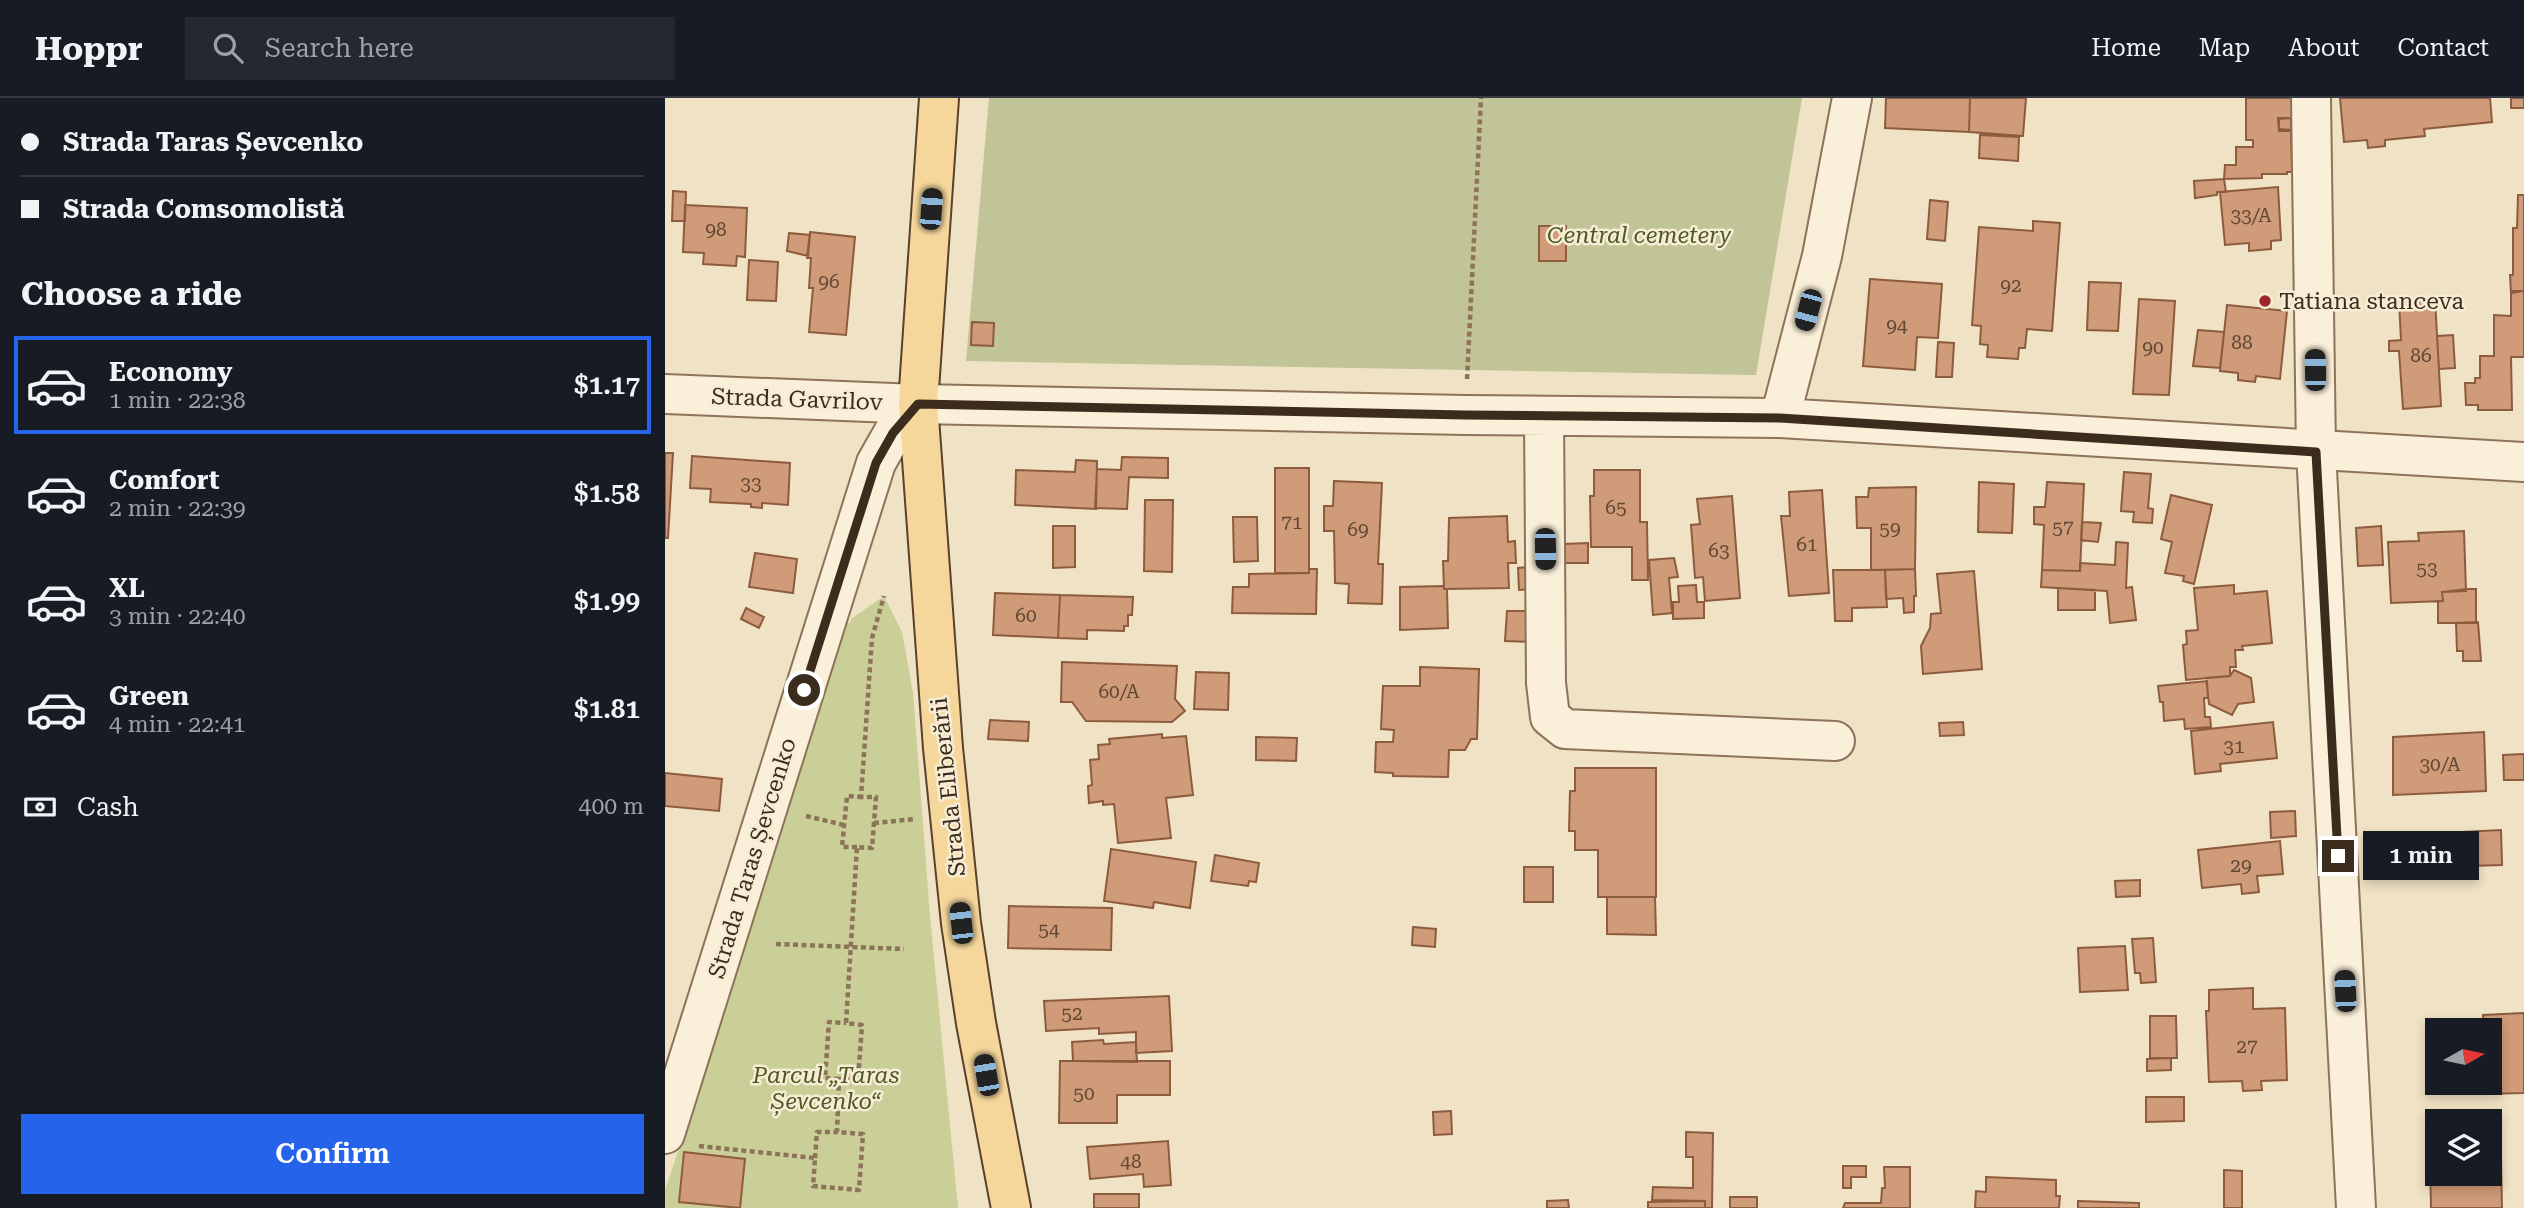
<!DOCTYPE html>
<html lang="en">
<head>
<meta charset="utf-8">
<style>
	body { margin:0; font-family:"Roboto Serif",serif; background:#242831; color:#f1f3f6; height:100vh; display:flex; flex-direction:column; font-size:26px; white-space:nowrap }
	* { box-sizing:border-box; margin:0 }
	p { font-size:23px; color:#9ea1a6 }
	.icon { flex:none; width:38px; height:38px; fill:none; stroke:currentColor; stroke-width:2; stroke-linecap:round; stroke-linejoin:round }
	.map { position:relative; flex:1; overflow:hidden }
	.side { display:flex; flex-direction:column; background:#171b24; width:665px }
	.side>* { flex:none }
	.hud { display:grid; align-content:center; height:154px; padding:0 21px; background:#171b24 }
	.needle { width:46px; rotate:81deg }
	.fabs { position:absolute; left:1760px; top:920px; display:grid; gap:14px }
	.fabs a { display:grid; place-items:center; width:77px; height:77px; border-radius:0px; background:#171b24; box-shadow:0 4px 10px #0003; font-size:35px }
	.end { position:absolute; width:32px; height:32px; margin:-16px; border:9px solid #3c2c1e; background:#fff; box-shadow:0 0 0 4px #fff }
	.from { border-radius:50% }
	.bubble { position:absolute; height:49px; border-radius:0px; background:#171b24; box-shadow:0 4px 10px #0003; font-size:23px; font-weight:600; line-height:49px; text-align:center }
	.car { position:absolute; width:21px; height:42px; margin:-21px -10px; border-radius:9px; box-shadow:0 0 5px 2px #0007; background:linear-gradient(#222 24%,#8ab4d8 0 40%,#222 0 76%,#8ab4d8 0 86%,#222 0) }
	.hud b { display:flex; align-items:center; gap:24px; height:66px; font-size:26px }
	.hud b+b { border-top:2px solid #363941 }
	.hud i { width:18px; height:18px; background:#f1f3f6 }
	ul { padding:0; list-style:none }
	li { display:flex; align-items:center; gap:21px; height:98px; margin:0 14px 10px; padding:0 7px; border:4px solid transparent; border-radius:0px }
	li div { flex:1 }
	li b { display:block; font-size:26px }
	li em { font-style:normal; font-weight:600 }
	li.on { border-color:#2563eb }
	li>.icon { width:63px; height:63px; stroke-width:1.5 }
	h2 { padding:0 21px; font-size:32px; line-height:84px }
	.pay { display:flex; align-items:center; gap:18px; height:77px; padding:0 21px; font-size:26px }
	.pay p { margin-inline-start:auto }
	.cta { display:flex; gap:14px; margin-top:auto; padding:14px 21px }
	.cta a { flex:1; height:80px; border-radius:0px; background:#2563eb; color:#fff; font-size:28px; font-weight:600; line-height:80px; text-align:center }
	header { display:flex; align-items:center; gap:42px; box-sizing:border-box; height:98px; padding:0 35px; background:#171b24; border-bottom:2px solid #363941 }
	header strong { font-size:33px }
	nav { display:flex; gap:38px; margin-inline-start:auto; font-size:24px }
	.search { width:490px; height:63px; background:#242831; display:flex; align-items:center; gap:18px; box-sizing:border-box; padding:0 24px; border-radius:0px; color:#9ea1a6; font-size:26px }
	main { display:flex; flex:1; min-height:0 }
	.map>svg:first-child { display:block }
	.green { fill:#cacf97 }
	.cemetery { fill:#c0c497 }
	.building { fill:#d09b78; stroke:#8d5b3e; stroke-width:2 }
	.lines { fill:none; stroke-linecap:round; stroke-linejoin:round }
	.minor-casing { stroke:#8c7359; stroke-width:42 }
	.major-casing { stroke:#5a412e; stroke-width:42 }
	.path { stroke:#8c7359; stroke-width:4.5; stroke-dasharray:5 3.5; stroke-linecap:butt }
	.minor { stroke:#faefd8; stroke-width:38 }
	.major { stroke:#f5d69b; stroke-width:38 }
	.route { stroke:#3c2c1e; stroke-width:9 }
	.poi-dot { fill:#9e262a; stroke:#f7ecd4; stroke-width:2.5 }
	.labels { text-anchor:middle; stroke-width:5; stroke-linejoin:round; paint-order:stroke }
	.number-label { font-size:19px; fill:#614834 }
	.park-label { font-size:23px; font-style:italic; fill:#4d5924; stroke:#f7ecd4 }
	.poi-label { font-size:23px; fill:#3c2c1e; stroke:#f7ecd4; text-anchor:start }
	.street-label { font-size:23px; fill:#3c2c1e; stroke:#f7ecd4 }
</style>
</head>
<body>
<header>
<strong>Hoppr</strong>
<div class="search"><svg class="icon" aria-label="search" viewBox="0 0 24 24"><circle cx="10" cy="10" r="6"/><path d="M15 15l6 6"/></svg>Search here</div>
<nav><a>Home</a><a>Map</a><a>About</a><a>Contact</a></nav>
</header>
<main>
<section class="side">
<div class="hud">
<b><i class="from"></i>Strada Taras Șevcenko</b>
<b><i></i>Strada Comsomolistă</b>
</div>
<h2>Choose a ride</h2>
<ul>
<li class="on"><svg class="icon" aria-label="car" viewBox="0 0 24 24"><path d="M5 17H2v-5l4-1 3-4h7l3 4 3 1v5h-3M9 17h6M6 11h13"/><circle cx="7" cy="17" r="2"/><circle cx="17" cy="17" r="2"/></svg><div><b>Economy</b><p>1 min · 22:38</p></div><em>$1.17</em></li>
<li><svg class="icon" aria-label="car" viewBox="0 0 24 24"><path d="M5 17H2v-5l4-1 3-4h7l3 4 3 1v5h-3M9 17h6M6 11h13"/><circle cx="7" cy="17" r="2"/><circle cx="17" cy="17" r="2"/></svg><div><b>Comfort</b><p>2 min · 22:39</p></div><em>$1.58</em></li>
<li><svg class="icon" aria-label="car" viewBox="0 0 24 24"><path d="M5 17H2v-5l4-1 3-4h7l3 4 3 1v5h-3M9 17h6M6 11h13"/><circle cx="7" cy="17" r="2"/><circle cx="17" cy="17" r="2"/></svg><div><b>XL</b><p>3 min · 22:40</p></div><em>$1.99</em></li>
<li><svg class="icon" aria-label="car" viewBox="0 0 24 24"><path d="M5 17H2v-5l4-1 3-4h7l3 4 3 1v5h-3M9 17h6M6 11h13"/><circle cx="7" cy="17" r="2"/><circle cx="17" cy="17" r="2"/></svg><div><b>Green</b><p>4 min · 22:41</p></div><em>$1.81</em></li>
</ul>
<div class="pay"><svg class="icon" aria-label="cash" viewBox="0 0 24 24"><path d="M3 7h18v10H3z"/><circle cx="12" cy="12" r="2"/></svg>Cash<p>400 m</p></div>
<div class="cta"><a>Confirm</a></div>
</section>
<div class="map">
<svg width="1859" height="1110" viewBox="0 0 1859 1110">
	<rect width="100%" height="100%" fill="#f0e2c4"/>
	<!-- green -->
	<path class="green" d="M219,498L237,534L248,595L265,818L293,1110H0V1092L61,911L181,525H185L186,521Z"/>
	<!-- cemetery -->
	<path class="cemetery" d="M324,0H1137L1091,277L301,263Z"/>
	<!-- building -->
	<path class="building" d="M1221,0H1305L1304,34L1220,30Z
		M1305,0H1361L1358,38L1304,34Z
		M1581,0H1628V20H1613L1614,33H1626L1627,74H1622V76H1597V80L1559,81L1560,67H1571V49H1588V42H1581Z
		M1675,0H1825L1827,24L1759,31L1760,38L1720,42V48L1703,50L1702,42L1679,44Z
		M1846,0H1859V10H1846Z
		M1626,20V32L1614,31V21Z
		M1315,37L1354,39L1353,63L1314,60Z
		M1559,81L1561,94H1552V97L1530,100L1529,83Z
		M1613,89L1616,142L1606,143V151L1584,153V145L1560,147L1555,94Z
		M8,93L21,94L20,123H7Z
		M1853,97H1859V193L1846,195L1845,177H1848V130H1852Z
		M1265,102L1283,104L1280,143L1262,141Z
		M20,107L82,110L80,159L72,158L71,168L38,166L39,155L18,154Z
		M1368,123L1395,125L1387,233L1362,231L1360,250H1354L1353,261L1322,259L1323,247L1315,246L1316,228L1307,227L1314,129L1368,133Z
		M874,128H901V163H874Z
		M145,134L190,139L181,237L144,234L148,190H144L146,160H142Z
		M124,135L145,137L143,158L122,153Z
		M84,162L113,164L111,203L82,202Z
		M1205,181L1277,186L1273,240L1252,239L1250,272L1198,268Z
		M1424,184L1456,185L1453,233L1422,232Z
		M1846,193H1859V259H1846L1847,312H1813V307H1801L1800,285H1810V280H1815V258H1829V217L1846,218Z
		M1474,201L1510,203L1504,297L1468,296Z
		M1770,201L1776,308L1738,311L1734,253H1724V243L1736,242L1734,203Z
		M1562,207L1622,213L1615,281L1591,278L1590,284L1573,282V275L1555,273Z
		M307,224L329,225L328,248L306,247Z
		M1533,232L1559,234L1555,270L1528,268Z
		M1788,237L1790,270L1774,271L1772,238Z
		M1273,244L1289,245L1287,279H1271Z
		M0,355H8L3,440H0Z
		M27,358L125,365L123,407L97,405V410L86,409V406L45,404L46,391L25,390Z
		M457,359L503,360V380L464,379L462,411L430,410L432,371L456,372Z
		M411,362L432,363L431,411L350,407L351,372L410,374Z
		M610,370H644V475H610Z
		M929,372H975V424H982L983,482H967V449H926L925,398H929Z
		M1459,374L1486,376L1483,410L1488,411L1487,425L1468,424L1469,414L1456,413Z
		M669,383L717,385L713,466H718L717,506L683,505L684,486L670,485L669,433H659V408H668Z
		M1314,384L1349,386L1347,435L1313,434Z
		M1382,384L1419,386L1415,473L1377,472L1379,427L1369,426V409H1380Z
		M1251,389L1250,471L1206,472V430H1192L1191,399H1203L1204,390Z
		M1157,392L1164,495L1124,498L1116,418H1125L1124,394Z
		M1506,397L1547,407L1529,486L1518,483L1519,478L1500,475L1507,444L1496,441Z
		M1067,398L1075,500L1040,503L1038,479L1030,480L1026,427L1035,426L1032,401Z
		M480,402H508L507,474L479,473Z
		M842,418L843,444L850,443L851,465H843L844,490L779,491L778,463H783L784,420Z
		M568,419H592L593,463L569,464Z
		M1417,424L1436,425L1433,444L1416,442Z
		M388,428H410V469L388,470Z
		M1716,428L1718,467L1693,468L1691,430Z
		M1799,433L1801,493L1777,494L1778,503L1726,505L1723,444L1754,443L1753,435Z
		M1451,444L1463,445L1461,490L1467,489L1471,522L1445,525L1442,493L1376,489L1377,472L1415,473V465L1450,467Z
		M923,445V465H899V446Z
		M90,455L132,461L128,495L84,489Z
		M1009,460L1013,479L1004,480L1007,515L988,517L984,462Z
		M865,469L866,491L854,492L853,470Z
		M644,471H652L651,516L567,515L568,489H584V476L644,475Z
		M1250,471L1251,498H1249V514L1239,515L1238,500L1221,501L1220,472Z
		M1168,472H1220L1222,509L1187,510V523H1170Z
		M1309,473L1317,571L1258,576L1256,548L1265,530L1266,516L1276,515L1272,476Z
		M1031,487L1032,504H1039V520L1008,521V504H1014L1013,488Z
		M1569,487V496L1602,493L1607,545L1577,548L1578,552H1570L1571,569H1565V578L1521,582L1518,547L1522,546L1521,533L1533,532L1529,490Z
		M779,488V491H782L783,530L735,532V489Z
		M1393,490L1430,492V512H1393Z
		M1801,491H1811V525H1773V503H1778L1777,494Z
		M330,495L395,497L393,540L328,537Z
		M395,497L468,499L467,517H463V528H459V533L422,532V541L393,540Z
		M81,510L99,519L94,530L76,521Z
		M842,513H868L867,544L840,543Z
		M1813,524L1816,563H1798V553H1792L1791,525Z
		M397,564L512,568L510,601L520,613L507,624L421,623L407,604H396Z
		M755,569L814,571L812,641H806L800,652H784L783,679L728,678V675L710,674L711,644H728L729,632L716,631L718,588H755Z
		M1569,572L1586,580L1589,604L1573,606L1567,617L1544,606L1541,580L1565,578Z
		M531,574L564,575L563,612L529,611Z
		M1542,583L1543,600H1539L1540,619H1545L1546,629L1520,631L1519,621L1499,623L1498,604H1495L1493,588Z
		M325,622L364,624L363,643L323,641Z
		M1298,624L1299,637L1275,638L1274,625Z
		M1608,624L1612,660L1555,666L1556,673L1530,676L1526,633Z
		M1819,634L1821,693L1728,697V639Z
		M497,636V640L521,638L528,697L501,700L506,740L453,745L449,706L438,707V703L424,705L423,688L427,687L425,662L434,661L433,647L445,646L444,641Z
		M591,639L632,640L631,663L591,662Z
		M1859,656V682H1839L1838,657Z
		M910,670H991V799H933V752H910V733H904L905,693H910Z
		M0,675L57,681L54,713L0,708Z
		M1630,713L1631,738L1606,740L1605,714Z
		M1836,732L1837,767L1737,770L1735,737Z
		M1615,743L1618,776L1592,778L1594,794L1577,796L1576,786L1537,790L1533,752Z
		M446,751L531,764L525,810L489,804L488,810L439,803Z
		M550,757L594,765L591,784L584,783L583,788L546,783Z
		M859,769H888V804H859Z
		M1475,782V798L1451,799L1450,783Z
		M942,799H990L991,837L942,836Z
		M344,808L447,810L446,852L343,850Z
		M748,829L771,831L770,849L747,847Z
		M1488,840L1491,884L1476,885L1475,875H1470L1467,841Z
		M1460,848L1463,892L1415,894L1413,850Z
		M1588,890V911L1620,910L1622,982L1596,983L1597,992L1578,993L1577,983L1544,984L1541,913H1544V892Z
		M504,898L507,953L471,955V934L434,936V930L381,933L379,903Z
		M1859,915V995L1820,996V985H1825V933H1819L1818,917Z
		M1485,918H1511L1512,960H1485Z
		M438,942L439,946L471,944L472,964L408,963L407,944Z
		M1506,960V972L1482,973V961Z
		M395,963H505V997H452V1025H394Z
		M1481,999H1519V1023L1481,1024Z
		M786,1013L787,1036L769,1037L768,1014Z
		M1021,1034L1048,1035L1047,1110H1040V1103L987,1102L988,1089L1028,1090V1059H1021Z
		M503,1043L506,1087L479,1089L478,1076L425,1081L422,1049Z
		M19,1054L80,1061L75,1110L14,1104Z
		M1825,1060H1836L1837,1110H1766L1765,1062H1773V1076H1825Z
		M1178,1068H1201V1079H1186V1090H1178Z
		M1219,1069H1245V1110H1178L1180,1105H1216L1217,1090H1220Z
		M1559,1072L1577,1073V1110H1559Z
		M1321,1079L1391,1082V1098H1395L1394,1110H1310L1311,1093L1321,1094Z
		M429,1096H474V1110H429Z
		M1065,1099H1092V1110H1065Z
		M903,1102L904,1110H882V1103Z
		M1040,1103V1110H983V1104Z
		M1413,1103L1474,1105V1110H1413Z"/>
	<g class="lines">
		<!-- minor casing -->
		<g class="minor-casing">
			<path id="minor" d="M1646,0L1651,353L1691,1110
				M0,296L253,306L800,317L1115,320L1859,364
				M879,318L881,585L885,619L900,631L1170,643
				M1115,320L1157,158L1187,0
				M0,1036L211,365L228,335L253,306"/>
		</g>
		<!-- major casing -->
		<g class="major-casing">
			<path id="major" d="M274,0L253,306L278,650L296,825L311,925L346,1110"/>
		</g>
		<!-- path -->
		<path class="path" d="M802,281L816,0
			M141,718L179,727
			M209,725L251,721
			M192,749H177L182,698L196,699
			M111,846L239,851
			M174,981L160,980L164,924L181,925
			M34,1048L150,1060L148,1088L194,1092L198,1036L172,1034L174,981L193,982L197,927L181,925L192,749L207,750L211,699H196L207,540L219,498
			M150,1060L152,1034H172"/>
		<!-- minor -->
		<use href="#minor" class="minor"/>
		<!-- major -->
		<use href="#major" class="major"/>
	</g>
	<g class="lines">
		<!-- route -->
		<path class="route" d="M139,592L211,365L228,335L253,306L800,317L1115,320L1651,354L1673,758"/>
	</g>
	<!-- markers -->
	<circle class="poi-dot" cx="1600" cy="203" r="7"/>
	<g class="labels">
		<!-- number labels -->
		<g class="number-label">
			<text x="1586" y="124">33/A</text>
			<text x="51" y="138">98</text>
			<text x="164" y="190">96</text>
			<text x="1346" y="194">92</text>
			<text x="1232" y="234">94</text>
			<text x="1577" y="251">88</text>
			<text x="1488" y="256">90</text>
			<text x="1756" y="264">86</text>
			<text x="86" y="392">33</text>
			<text x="951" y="416">65</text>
			<text x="627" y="431">71</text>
			<text x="1398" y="436">57</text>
			<text x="1225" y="437">59</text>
			<text x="693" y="438">69</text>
			<text x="1142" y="453">61</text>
			<text x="1054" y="459">63</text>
			<text x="1762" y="477">53</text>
			<text x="361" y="524">60</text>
			<text x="454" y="600">60/A</text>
			<text x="1569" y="655">31</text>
			<text x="1775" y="673">30/A</text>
			<text x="1576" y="774">29</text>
			<text x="384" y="838">54</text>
			<text x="407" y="922">52</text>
			<text x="1582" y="955">27</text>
			<text x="419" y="1002">50</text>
			<text x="466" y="1070">48</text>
		</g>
		<!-- park labels -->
		<g class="park-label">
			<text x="974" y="145">Central cemetery</text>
			<text x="161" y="985">Parcul „Taras<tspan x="161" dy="26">Șevcenko“</tspan></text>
		</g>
		<!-- poi labels -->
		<g class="poi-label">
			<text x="1614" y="211">Tatiana stanceva</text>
		</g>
		<!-- street labels -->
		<g class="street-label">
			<text transform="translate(132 301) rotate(2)" y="8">Strada Gavrilov</text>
			<text transform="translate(283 689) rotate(-96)" y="8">Strada Eliberării</text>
			<text transform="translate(87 760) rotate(-73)" y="8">Strada Taras Șevcenko</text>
		</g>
	</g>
</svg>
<div class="fabs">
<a><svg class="needle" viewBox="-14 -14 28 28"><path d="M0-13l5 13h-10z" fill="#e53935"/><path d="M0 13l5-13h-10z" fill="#9ea1a6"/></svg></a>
<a><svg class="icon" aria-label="layers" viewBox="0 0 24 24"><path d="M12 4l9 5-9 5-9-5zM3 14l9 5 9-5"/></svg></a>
</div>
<i class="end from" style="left:139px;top:592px"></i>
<i class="end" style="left:1673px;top:758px"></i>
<div class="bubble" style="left:1698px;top:733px;width:116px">1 min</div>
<i class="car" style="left:266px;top:111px;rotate:4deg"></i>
<i class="car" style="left:1143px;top:212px;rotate:195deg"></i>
<i class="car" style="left:1650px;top:272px;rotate:359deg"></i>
<i class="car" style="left:880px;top:451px;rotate:179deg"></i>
<i class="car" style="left:296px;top:825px;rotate:354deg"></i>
<i class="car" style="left:1680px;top:893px;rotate:357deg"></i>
<i class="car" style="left:321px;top:977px;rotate:350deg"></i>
</div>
</main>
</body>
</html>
